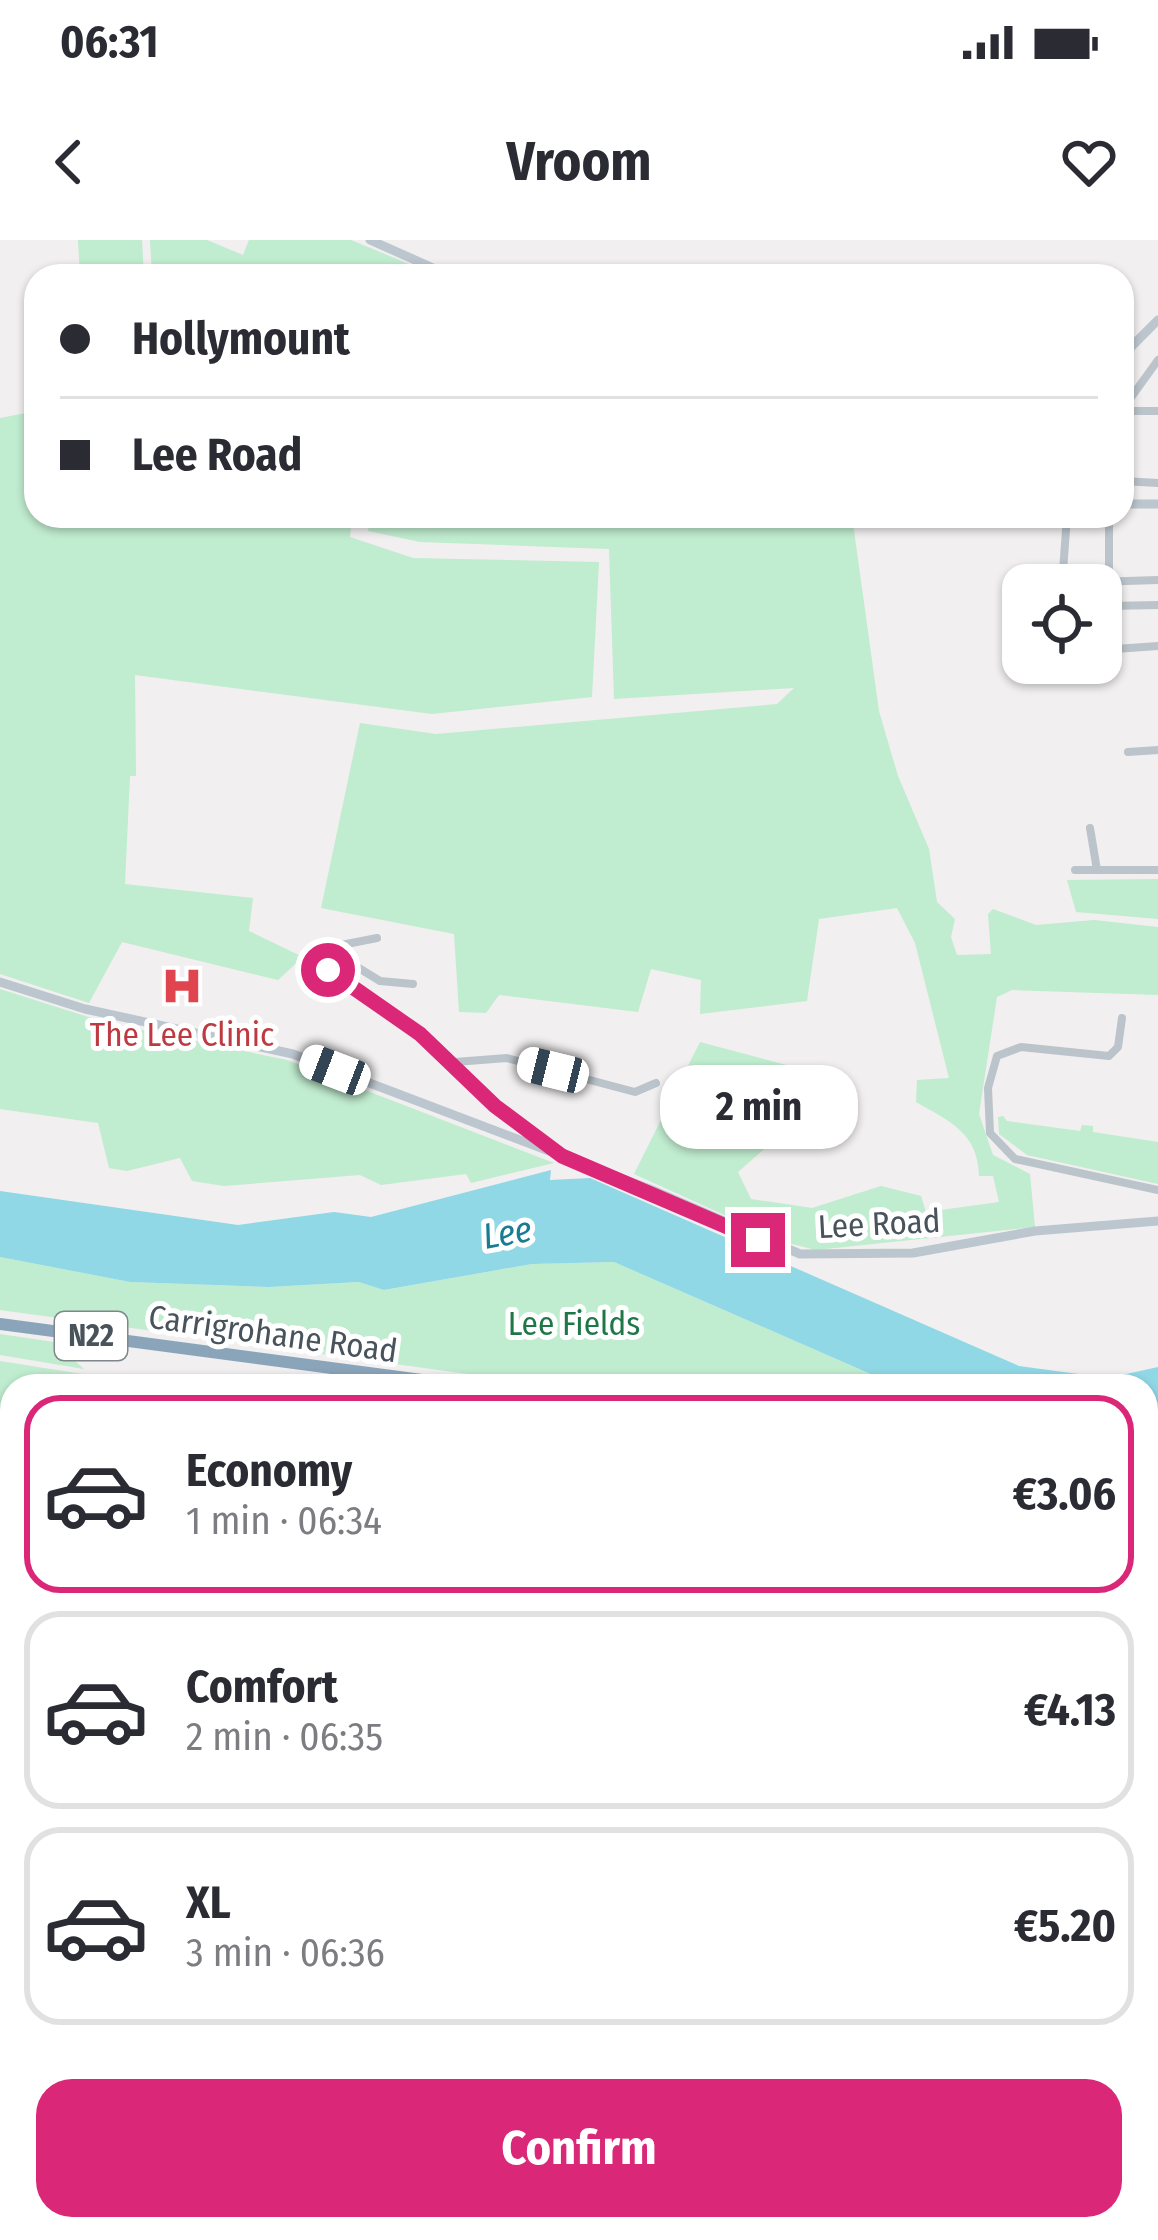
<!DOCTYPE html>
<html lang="en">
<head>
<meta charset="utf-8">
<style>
	body { margin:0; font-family:"Fira Sans Condensed",sans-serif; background:#f2f2f3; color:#2b2b33; height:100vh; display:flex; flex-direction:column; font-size:45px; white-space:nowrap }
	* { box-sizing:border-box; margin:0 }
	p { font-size:39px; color:#7c7c81 }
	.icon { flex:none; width:66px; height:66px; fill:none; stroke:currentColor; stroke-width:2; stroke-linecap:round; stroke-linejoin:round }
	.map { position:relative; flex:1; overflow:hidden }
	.drawer { position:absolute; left:0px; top:1134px; width:1158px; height:867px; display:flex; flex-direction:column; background:#fff; border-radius:36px 36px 0 0; box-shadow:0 3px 9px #0004 }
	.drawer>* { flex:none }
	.top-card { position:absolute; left:24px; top:24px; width:1110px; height:264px; border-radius:36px; box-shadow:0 3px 9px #0004; display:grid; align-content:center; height:264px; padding:0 36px; background:#fff }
	.controls { position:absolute; left:1002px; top:324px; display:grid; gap:24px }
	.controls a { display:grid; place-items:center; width:120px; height:120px; border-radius:24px; background:#fff; box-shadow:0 3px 9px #0004; font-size:60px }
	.end { position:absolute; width:54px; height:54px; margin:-27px; border:15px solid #db2777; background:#fff; box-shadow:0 0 0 6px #fff }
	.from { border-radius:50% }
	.bubble { position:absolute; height:84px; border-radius:36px; background:#fff; box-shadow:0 3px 9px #0004; font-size:39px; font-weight:700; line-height:84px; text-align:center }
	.car { position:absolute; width:36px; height:72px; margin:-36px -18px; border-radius:15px; box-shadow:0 0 9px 3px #0007; background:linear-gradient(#fff 24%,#345 0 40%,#fff 0 76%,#345 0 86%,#fff 0) }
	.top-card b { display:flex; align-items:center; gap:42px; height:114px; font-size:45px }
	.top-card b+b { border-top:3px solid #e1e1e2 }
	.top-card i { width:30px; height:30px; background:#2b2b33 }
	ul { padding:21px 0 0; list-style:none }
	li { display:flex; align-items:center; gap:36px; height:198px; margin:0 24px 18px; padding:0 12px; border:6px solid #e1e1e2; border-radius:36px }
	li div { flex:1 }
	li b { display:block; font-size:45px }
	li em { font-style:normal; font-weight:700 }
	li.on { border-color:#db2777 }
	li>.icon { width:108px; height:108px; stroke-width:1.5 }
	.button { display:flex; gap:24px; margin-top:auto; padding:24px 36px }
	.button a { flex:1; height:138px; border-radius:36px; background:#db2777; color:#fff; font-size:48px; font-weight:700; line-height:138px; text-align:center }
	.status { display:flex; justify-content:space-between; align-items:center; height:84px; padding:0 60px; background:#fff; direction:ltr }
	.status svg { height:33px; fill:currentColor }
	header { display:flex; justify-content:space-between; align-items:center; height:156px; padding:0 36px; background:#fff; font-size:54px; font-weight:700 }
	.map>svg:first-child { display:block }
	.commercial { fill:#fbf5e9 }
	.green { fill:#c0eccf }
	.water { fill:#90d8e6 }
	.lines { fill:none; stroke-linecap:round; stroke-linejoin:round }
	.stream { stroke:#90d8e6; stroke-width:3 }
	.river { stroke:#90d8e6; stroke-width:14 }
	.street { stroke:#bbc4cb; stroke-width:8 }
	.secondary { stroke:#bcc6cf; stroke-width:9 }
	.highway { stroke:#8aa4ba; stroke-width:12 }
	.route { stroke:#db2777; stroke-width:15 }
	.labels { text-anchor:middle; stroke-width:10; stroke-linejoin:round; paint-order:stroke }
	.shield { fill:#fff; stroke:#7f878c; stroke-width:3 }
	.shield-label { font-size:30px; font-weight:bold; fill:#48535b }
	.health-label { font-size:33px; fill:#be3a42; stroke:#fff }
	.street-label { font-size:33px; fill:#48535b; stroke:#fff }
	.park-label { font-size:33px; fill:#1e7746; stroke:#fff }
	.water-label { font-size:36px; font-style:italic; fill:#167d92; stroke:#fff }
</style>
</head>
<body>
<div class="status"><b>06:31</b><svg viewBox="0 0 49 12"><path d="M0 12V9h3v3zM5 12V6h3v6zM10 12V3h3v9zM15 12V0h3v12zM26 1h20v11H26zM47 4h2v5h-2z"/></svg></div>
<header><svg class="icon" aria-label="back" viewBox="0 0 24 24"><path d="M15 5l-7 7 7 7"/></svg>Vroom<svg class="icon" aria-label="heart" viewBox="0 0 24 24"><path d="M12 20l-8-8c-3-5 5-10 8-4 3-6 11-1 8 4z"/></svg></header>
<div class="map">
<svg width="1158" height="2000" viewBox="0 0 1158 2000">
	<rect width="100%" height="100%" fill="#f1efef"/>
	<!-- commercial -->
	<path class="commercial" d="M1146,1248L1158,1249V1373L1146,1374Z"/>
	<!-- green -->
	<path class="green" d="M78,0H142L144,36H80Z
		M150,0H207L243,15L249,0H351L438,36H152Z
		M36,171V276H352L350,297L413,318L599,322L592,457L432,474L135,435L136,536H130L125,644L253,658L249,691L303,717L278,740L122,702L89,763L0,734V178Z
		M370,276H852L879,471L898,536L929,609L937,662L955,679L951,697L957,715L991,714L988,674L993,669L1036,685L1094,680L1158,687V755L1012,750L997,757L979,874L993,915L1030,934L1035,987L816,1010L784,1002L634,934L700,802L805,830L804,874L738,932L751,959L812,968L881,946L921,956L926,972L999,962L993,936H979C978,893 951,882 916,862L917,840L949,838L915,703L897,668L819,679L807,761L700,774L701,740L651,729L638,772L499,755L486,773L459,772L454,694L321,668L360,483L436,494L777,464L794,448L614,459L609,309L420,302L368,291Z
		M1158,639V679L1076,672L1067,640Z
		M0,749L104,782L287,820L554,923L471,943L466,934L381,945L360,935L224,946L192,941L180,918L127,931L109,928L98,883L0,869Z
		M1003,876L1007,881L1080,891L1082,885L1093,886V892L1158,902V944L1027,915L999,894L998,877Z
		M0,1017L130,1042L269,1047L359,1042L385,1050L532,1024L614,1022L898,1146H556L0,1070Z
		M0,1094L54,1102L84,1129L0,1115Z
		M0,1121L114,1139L113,1146H12V1207L0,1205Z
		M0,1245L12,1246V1488L0,1489Z"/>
	<!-- water -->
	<path class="water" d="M551,930L550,940L590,938L1019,1126L1108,1138L1158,1127V1205L1146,1206V1146H898L614,1022L532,1024L384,1050L359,1042L269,1047L130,1042L0,1017V951L238,985L334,972L371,977Z"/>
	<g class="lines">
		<!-- stream -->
		<path class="stream" d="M0,1263L12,1268
			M0,1425L12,1423"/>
		<!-- river -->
		<path class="river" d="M1146,1383L1158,1382"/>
		<!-- street -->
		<path class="street" d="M1122,170L1158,120
			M1122,171H1158
			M1122,241L1158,243
			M1109,279V366L1158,365
			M1062,343L1158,340
			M1062,345L1067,276
			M1109,368L1112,398
			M1101,410L1158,406
			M1128,512L1158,510
			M1090,588L1097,630
			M1075,630H1158
			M326,708L377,698
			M413,744L380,741L326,708L323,719L339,740L420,794L495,866L557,911
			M1122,778L1118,807L1109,816L1021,807L997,816L988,848L990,893L1015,919L1158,950
			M455,822L507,818L635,852L656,843
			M1146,1449L1158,1475
			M1146,1496L1158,1495
			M1146,1655L1158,1654
			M9,1888L12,1894
			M1146,1986L1158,1988
			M152,1989V2000
			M293,1989L294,2000
			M1094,1994L1118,1989
			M4,2000L12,1921
			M902,2000L903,1989"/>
		<!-- secondary -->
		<path class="secondary" d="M370,0L451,36
			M1122,116L1158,80
			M1122,264H1158
			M0,742L85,769L293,814L652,950L800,1014L913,1013L1035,991L1158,981
			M0,1863H12
			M1146,1919L1158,1918"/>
		<!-- highway -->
		<path class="highway" d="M0,1084L467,1146
			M1146,1239L1158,1241"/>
	</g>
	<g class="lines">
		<!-- route -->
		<path class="route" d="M328,730L420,794L495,866L562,916L758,1000"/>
	</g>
	<!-- icons -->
	<defs>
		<g id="hospital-bare" transform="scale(3.24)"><path d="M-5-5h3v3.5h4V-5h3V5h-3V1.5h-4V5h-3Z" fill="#e0444e" stroke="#fff" stroke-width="2.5" paint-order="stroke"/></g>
	</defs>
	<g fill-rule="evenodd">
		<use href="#hospital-bare" x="182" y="746"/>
	</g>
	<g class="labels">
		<!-- shield labels -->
		<rect class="shield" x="55" y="1072" width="72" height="48" rx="9"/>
		<g class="shield-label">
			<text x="91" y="1106">N22</text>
		</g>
		<!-- health labels -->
		<g class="health-label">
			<text x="182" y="806">The Lee Clinic</text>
		</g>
		<!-- street labels -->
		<g class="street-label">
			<text transform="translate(879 983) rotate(-3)" y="12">Lee Road</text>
			<text transform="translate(273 1093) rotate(8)" y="12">Carrigrohane Road</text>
		</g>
		<!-- park labels -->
		<g class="park-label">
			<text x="574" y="1095">Lee Fields</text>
		</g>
		<!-- water labels -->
		<g class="water-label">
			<text transform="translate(507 992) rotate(-10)" y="13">Lee</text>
		</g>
	</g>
</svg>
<div class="controls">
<a><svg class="icon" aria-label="locate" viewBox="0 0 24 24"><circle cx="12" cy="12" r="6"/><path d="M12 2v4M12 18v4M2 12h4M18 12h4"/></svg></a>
</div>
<i class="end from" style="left:328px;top:730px"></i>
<i class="end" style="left:758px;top:1000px"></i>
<div class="bubble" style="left:660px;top:825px;width:198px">2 min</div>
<i class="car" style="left:335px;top:830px;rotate:291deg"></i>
<i class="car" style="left:553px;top:830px;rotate:284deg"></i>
<div class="top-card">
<b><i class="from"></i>Hollymount</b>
<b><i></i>Lee Road</b>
</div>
<section class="drawer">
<ul>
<li class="on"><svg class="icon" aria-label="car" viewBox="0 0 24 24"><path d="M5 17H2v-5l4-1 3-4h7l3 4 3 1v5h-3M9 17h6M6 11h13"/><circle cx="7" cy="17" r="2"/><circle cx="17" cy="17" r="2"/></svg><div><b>Economy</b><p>1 min · 06:34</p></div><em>€3.06</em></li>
<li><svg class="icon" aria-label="car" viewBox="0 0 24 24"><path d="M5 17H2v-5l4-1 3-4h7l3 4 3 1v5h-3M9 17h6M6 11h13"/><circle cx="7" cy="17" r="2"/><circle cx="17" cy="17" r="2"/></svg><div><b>Comfort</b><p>2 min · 06:35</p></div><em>€4.13</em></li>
<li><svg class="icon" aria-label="car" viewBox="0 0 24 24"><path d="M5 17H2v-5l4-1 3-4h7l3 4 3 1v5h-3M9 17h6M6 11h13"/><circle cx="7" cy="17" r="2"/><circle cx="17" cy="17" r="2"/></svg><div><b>XL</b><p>3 min · 06:36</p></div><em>€5.20</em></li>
</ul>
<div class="button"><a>Confirm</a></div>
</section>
</div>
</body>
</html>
